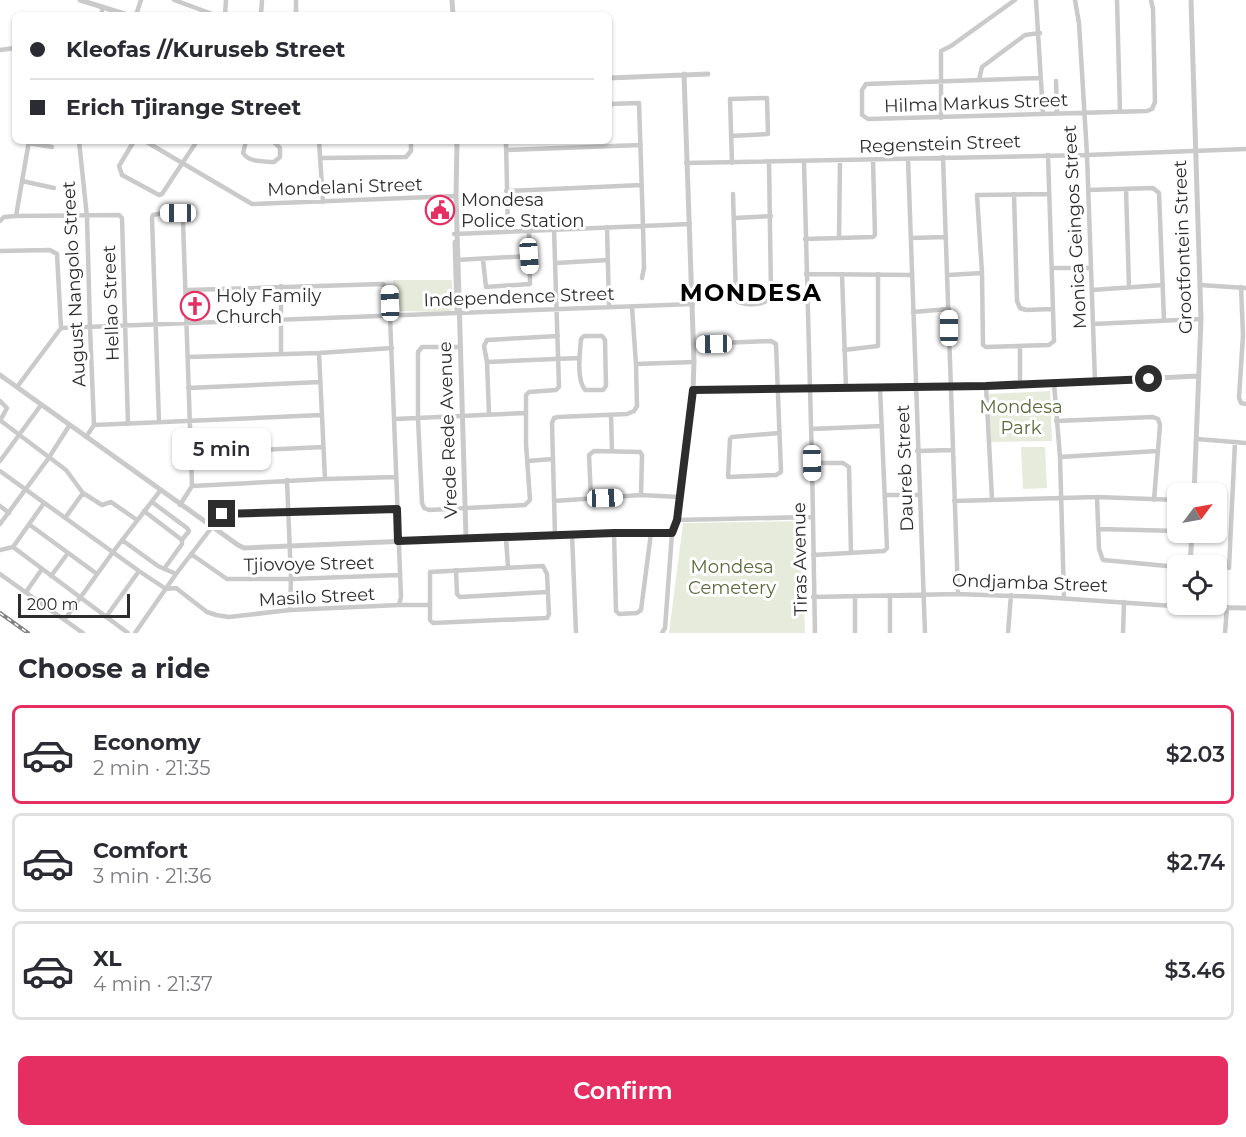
<!DOCTYPE html>
<html lang="en">
<head>
<meta charset="utf-8">
<style>
	body { margin:0; font-family:Montserrat,sans-serif; background:#f7f7f7; color:#2b2b33; height:100vh; display:flex; flex-direction:column; font-size:22px; white-space:nowrap }
	* { box-sizing:border-box; margin:0 }
	p { font-size:20px; color:#7c7c81 }
	.icon { flex:none; width:33px; height:33px; fill:none; stroke:currentColor; stroke-width:2; stroke-linecap:round; stroke-linejoin:round }
	.map { position:relative; height:633px; overflow:hidden }
	.side { display:flex; flex-direction:column; background:#fff; flex:1 }
	.side>* { flex:none }
	.banner { position:absolute; left:12px; top:12px; width:600px; height:132px; border-radius:9px; box-shadow:0 2px 4px #0004; display:grid; align-content:center; height:132px; padding:0 18px; background:#fff }
	.needle { width:39px; rotate:58deg }
	.fabs { position:absolute; left:1167px; top:483px; display:grid; gap:12px }
	.fabs a { display:grid; place-items:center; width:60px; height:60px; border-radius:9px; background:#fff; box-shadow:0 2px 4px #0004; font-size:30px }
	.scale { position:absolute; left:18px; bottom:15px; width:112px; box-sizing:border-box; padding-left:6px; border:3px solid #2d2d2d; border-top:0; font-size:16px; line-height:21px; white-space:nowrap; color:#2d2d2d; -webkit-text-stroke:4px #fff; paint-order:stroke }
	.end { position:absolute; width:27px; height:27px; margin:-14px; border:8px solid #2d2d2d; background:#fff; box-shadow:0 0 0 3px #fff }
	.from { border-radius:50% }
	.bubble { position:absolute; height:42px; border-radius:9px; background:#fff; box-shadow:0 2px 4px #0004; font-size:20px; font-weight:600; line-height:42px; text-align:center }
	.car { position:absolute; width:18px; height:36px; margin:-18px -9px; border-radius:8px; box-shadow:0 0 4px 2px #0007; background:linear-gradient(#fff 24%,#345 0 40%,#fff 0 76%,#345 0 86%,#fff 0) }
	.banner b { display:flex; align-items:center; gap:21px; height:57px; font-size:22px }
	.banner b+b { border-top:2px solid #e1e1e2 }
	.banner i { width:15px; height:15px; background:#2b2b33 }
	ul { padding:0; list-style:none }
	li { display:flex; align-items:center; gap:18px; height:99px; margin:0 12px 9px; padding:0 6px; border:3px solid #e1e1e2; border-radius:9px }
	li div { flex:1 }
	li b { display:block; font-size:22px }
	li em { font-style:normal; font-weight:600 }
	li.current { border-color:#e52f63 }
	li>.icon { width:54px; height:54px; stroke-width:1.5 }
	h2 { padding:0 18px; font-size:27px; line-height:72px }
	.cta { display:flex; gap:12px; margin-top:auto; padding:12px 18px }
	.cta a { flex:1; height:69px; border-radius:9px; background:#e52f63; color:#fff; font-size:24px; font-weight:600; line-height:69px; text-align:center }
	.map>svg:first-child { display:block }
	.green { fill:#e7ebdb }
	.lines { fill:none; stroke-linecap:round; stroke-linejoin:round }
	.minor { stroke:#cacaca; stroke-width:4.5 }
	.tertiary { stroke:#cacaca; stroke-width:5 }
	.rail-casing { stroke:#828282; stroke-width:4 }
	.rail { stroke:#fff; stroke-width:1.5; stroke-dasharray:4.5; stroke-linecap:butt }
	.route { stroke:#2d2d2d; stroke-width:8 }
	.labels { text-anchor:middle; stroke-width:6; stroke-linejoin:round; paint-order:stroke }
	.street-label { font-size:18px; fill:#2d2d2d; stroke:#fff }
	.poi-label { font-size:18px; fill:#2d2d2d; stroke:#fff; text-anchor:start }
	.park-label { font-size:18px; fill:#5a693b; stroke:#fff }
	.district-label { font-size:24px; font-weight:bold; letter-spacing:1.5px; fill:#000; stroke:#fff }
</style>
</head>
<body>
<div class="map">
<svg width="1246" height="633" viewBox="0 0 1246 633">
	<rect width="100%" height="100%" fill="#fff"/>
	<!-- green -->
	<path class="green" d="M393,280H452L453,309L447,312L395,311Z
		M1050,391L1052,441L991,442L989,394Z
		M1045,447L1047,488L1023,489L1021,447Z
		M801,521L805,633H669L683,523Z"/>
	<g class="lines">
		<!-- minor -->
		<path class="minor" d="M174,0L215,15
			M1036,0L1043,114
			M1075,0L1079,23L1087,155L1095,381
			M1117,0L1120,112
			M101,15L103,7
			M136,15L141,0
			M225,15L226,0
			M261,15L262,0
			M296,15V0
			M0,50L15,48
			M1041,78L866,84L862,90V115L868,119L1147,111L1152,109L1155,102L1153,9L1151,0
			M979,80L982,67L1025,35L1040,33
			M1056,81L1057,114
			M609,104L639,103L643,226L644,268L642,278
			M941,118V51L951,46L1015,0
			M731,136L768,134L767,98L730,99L732,163
			M79,141L87,217L90,328L94,425
			M134,141L119,166L122,175L159,195L162,194L197,141
			M145,141L252,204L456,196
			M246,141L243,153C250,163 263,161 274,162L280,157V148L273,141
			M319,141L323,202
			M506,141L508,231
			M28,143L52,147
			M506,150L641,145
			M1048,155L1054,341L1049,345L986,347L983,345L982,273L977,195L1048,194
			M943,157L958,594
			M321,158L406,157L411,151V141
			M908,159L925,633
			M804,161L812,463L815,633
			M686,163L1087,155L1246,149
			M22,181L54,188
			M1126,189L1129,287
			M1088,190L1153,188L1159,193L1164,320
			M506,191L642,185
			M733,194L736,297L738,302C748,306 767,306 771,295L769,162
			M1014,194L1017,301L1020,308L1026,310L1052,309
			M16,216L29,141
			M734,218L771,216
			M0,221L4,217L16,216L119,215L122,218L128,424
			M607,227L609,307
			M454,234L690,224
			M839,238L840,160
			M911,238L946,237
			M805,239L873,237L875,235L873,160
			M0,251L50,250L57,254L61,328
			M456,260L529,256
			M483,260L486,287L530,284L529,231
			M556,263L608,260
			M1052,268H1091
			M806,274L912,275
			M842,274L846,388
			M948,275L982,273
			M1200,285L1246,288
			M281,286V354
			M1241,287L1243,335L1239,398L1241,403L1246,404
			M1092,290L1163,285
			M913,312L949,309
			M1093,324L1201,319
			M584,336H602L605,340L606,386L603,390H585C576,378 580,353 581,339Z
			M693,344L771,341L776,344L781,472L776,475L728,477L730,439L732,437L779,433
			M1020,346V384
			M460,347H422L418,352V418L422,503L424,508L429,510L525,505L530,500L526,444V395L529,392L556,390L559,387L554,229
			M844,350L878,346V274
			M319,353L325,479
			M188,357L319,353L392,348
			M487,362L579,358
			M636,364L694,362
			M1054,383L1060,457L1064,598
			M986,386L992,499
			M17,387L61,328L693,304
			M188,388L320,382
			M0,401L7,408L0,421
			M489,414L487,362L484,346L487,340L558,336
			M611,415L612,451
			M395,419L526,413
			M1,421L66,470L83,493L102,505L111,502L137,520
			M1056,421L1153,417L1158,419L1160,425L1154,500
			M159,422L152,218L153,215C162,213 175,212 183,216V221L192,486L180,505
			M811,429L882,426
			M86,437L94,425L322,415
			M1197,439L1246,443
			M917,451L952,450
			M191,453L323,447
			M1060,457L1157,451
			M0,461L41,405
			M528,461L552,459
			M812,463H843L849,467L851,553
			M0,471L139,571L166,589L176,588L207,612L216,615L229,617L290,610L399,605L401,597L389,291L383,284L187,290
			M287,480L291,579L290,610
			M192,486L325,479L396,477
			M885,495H919
			M1097,497L1099,549L1103,560L1178,567
			M591,498L589,455L594,451L640,452L642,455L641,495
			M554,501L641,495L679,497
			M954,501L1097,497L1178,500
			M152,502L187,528L189,531L182,540
			M0,506L9,513
			M144,511L182,540V544L164,569
			M65,518L83,493
			M677,520L813,517
			M0,524L48,459L69,426
			M30,525L97,574
			M1098,529L1178,531
			M614,533L616,611L619,614L637,613L641,610L651,533
			M572,534L576,633
			M555,535L552,423L554,418L558,417L627,414L634,411L637,406L636,364L632,307
			M506,538L508,567
			M122,540L158,566L176,574
			M13,547L128,633
			M0,550L13,547L44,503
			M191,554L227,579H291L399,575
			M813,555L884,551L887,548L880,388
			M543,566L547,574L549,614L547,618L433,623L430,620V572Z
			M1229,568L1235,442
			M456,570L457,594L460,597L547,592
			M0,574L83,633
			M51,576L68,553
			M26,592L42,569
			M813,597L958,594L1042,597L1188,607
			M399,605H428
			M106,617L139,571
			M65,619L113,552L160,491
			M135,633L176,574L222,514L397,509
			M662,633L665,628L672,533
			M855,633V596
			M890,633V596
			M1008,633L1011,595
			M1123,633L1124,602
			M1225,633L1227,607"/>
		<!-- tertiary -->
		<path class="tertiary" d="M80,0L128,15
			M452,0L453,15
			M1191,0L1201,319L1194,494
			M609,78L708,74
			M457,141L456,196L466,538
			M455,242L457,310
			M0,375L238,545L244,548L572,534L672,533L677,520L693,390L694,362L684,74
			M693,390L986,386L1199,376
			M1190,566L1192,532
			M1188,604V607L1246,608"/>
		<!-- rail casing -->
		<g class="rail-casing">
			<path id="rail" d="M0,613L28,633"/>
		</g>
		<!-- rail -->
		<use href="#rail" class="rail"/>
	</g>
	<g class="lines">
		<!-- route -->
		<path class="route" d="M222,514L397,509L398,541L614,533H672L677,520L693,390L986,386L1149,379"/>
	</g>
	<!-- icons -->
	<defs>
		<g id="civic-ring" transform="scale(1.5)"><circle r="9.5" fill="#fff" stroke="#e52f63" stroke-width="1.5"/><path d="M-.6-6.5H3V-4.5H.6V-3L4-1V1h2V6H-6V1h2V-1L-.6-3ZM-1.2 2.5V6h2.4V2.5Z" fill="#e52f63"/></g>
		<g id="church-ring" transform="scale(1.5)"><circle r="9.5" fill="#fff" stroke="#e52f63" stroke-width="1.5"/><path d="M-1.2-6h2.4v3.5h3.3v2.4h-3.3V6h-2.4V-.1h-3.3v-2.4h3.3Z" fill="#e52f63"/></g>
	</defs>
	<g fill-rule="evenodd">
		<use href="#civic-ring" x="440" y="210"/>
		<use href="#church-ring" x="195" y="306"/>
	</g>
	<g class="labels">
		<!-- street labels -->
		<g class="street-label">
			<text transform="translate(976 103) rotate(-2)" y="6">Hilma Markus Street</text>
			<text transform="translate(940 144) rotate(-2)" y="6">Regenstein Street</text>
			<text transform="translate(345 187) rotate(-2)" y="6">Mondelani Street</text>
			<text transform="translate(1075 227) rotate(-93)" y="6">Monica Geingos Street</text>
			<text transform="translate(1183 247) rotate(-92)" y="6">Grootfontein Street</text>
			<text transform="translate(74 284) rotate(-93)" y="6">August Nangolo Street</text>
			<text transform="translate(519 297) rotate(-2)" y="6">Independence Street</text>
			<text transform="translate(111 303) rotate(-92)" y="6">Hellao Street</text>
			<text transform="translate(448 430) rotate(-92)" y="6">Vrede Rede Avenue</text>
			<text transform="translate(905 468) rotate(-92)" y="6">Daureb Street</text>
			<text transform="translate(800 559) rotate(-91)" y="6">Tiras Avenue</text>
			<text transform="translate(309 564) rotate(-1)" y="6">Tjiovoye Street</text>
			<text transform="translate(1030 583) rotate(2)" y="6">Ondjamba Street</text>
			<text transform="translate(317 597) rotate(-3)" y="6">Masilo Street</text>
		</g>
		<!-- poi labels -->
		<g class="poi-label">
			<text x="461" y="206">Mondesa<tspan x="461" dy="21">Police Station</tspan></text>
			<text x="216" y="302">Holy Family<tspan x="216" dy="21">Church</tspan></text>
		</g>
		<!-- park labels -->
		<g class="park-label">
			<text x="1021" y="413">Mondesa<tspan x="1021" dy="21">Park</tspan></text>
			<text x="732" y="573">Mondesa<tspan x="732" dy="21">Cemetery</tspan></text>
		</g>
		<!-- district labels -->
		<g class="district-label">
			<text x="751" y="301">MONDESA</text>
		</g>
	</g>
</svg>
<div class="fabs">
<a><svg class="needle" viewBox="-14 -14 28 28"><path d="M0-13l5 13h-10z" fill="#e53935"/><path d="M0 13l5-13h-10z" fill="#7c7c81"/></svg></a>
<a><svg class="icon" aria-label="locate" viewBox="0 0 24 24"><circle cx="12" cy="12" r="6"/><path d="M12 2v4M12 18v4M2 12h4M18 12h4"/></svg></a>
</div>
<div class="scale">200 m</div>
<i class="end from" style="left:1149px;top:379px"></i>
<i class="end" style="left:222px;top:514px"></i>
<div class="bubble" style="left:172px;top:428px;width:99px">5 min</div>
<i class="car" style="left:178px;top:213px;rotate:270deg"></i>
<i class="car" style="left:529px;top:256px;rotate:176deg"></i>
<i class="car" style="left:390px;top:303px;rotate:358deg"></i>
<i class="car" style="left:949px;top:328px;rotate:0deg"></i>
<i class="car" style="left:714px;top:344px;rotate:269deg"></i>
<i class="car" style="left:812px;top:463px;rotate:179deg"></i>
<i class="car" style="left:605px;top:498px;rotate:88deg"></i>
<div class="banner">
<b><i class="from"></i>Kleofas //Kuruseb Street</b>
<b><i></i>Erich Tjirange Street</b>
</div>
</div>
<section class="side">
<h2>Choose a ride</h2>
<ul>
<li class="current"><svg class="icon" aria-label="car" viewBox="0 0 24 24"><path d="M5 17H2v-5l4-1 3-4h7l3 4 3 1v5h-3M9 17h6M6 11h13"/><circle cx="7" cy="17" r="2"/><circle cx="17" cy="17" r="2"/></svg><div><b>Economy</b><p>2 min · 21:35</p></div><em>$2.03</em></li>
<li><svg class="icon" aria-label="car" viewBox="0 0 24 24"><path d="M5 17H2v-5l4-1 3-4h7l3 4 3 1v5h-3M9 17h6M6 11h13"/><circle cx="7" cy="17" r="2"/><circle cx="17" cy="17" r="2"/></svg><div><b>Comfort</b><p>3 min · 21:36</p></div><em>$2.74</em></li>
<li><svg class="icon" aria-label="car" viewBox="0 0 24 24"><path d="M5 17H2v-5l4-1 3-4h7l3 4 3 1v5h-3M9 17h6M6 11h13"/><circle cx="7" cy="17" r="2"/><circle cx="17" cy="17" r="2"/></svg><div><b>XL</b><p>4 min · 21:37</p></div><em>$3.46</em></li>
</ul>
<div class="cta"><a>Confirm</a></div>
</section>
</body>
</html>
